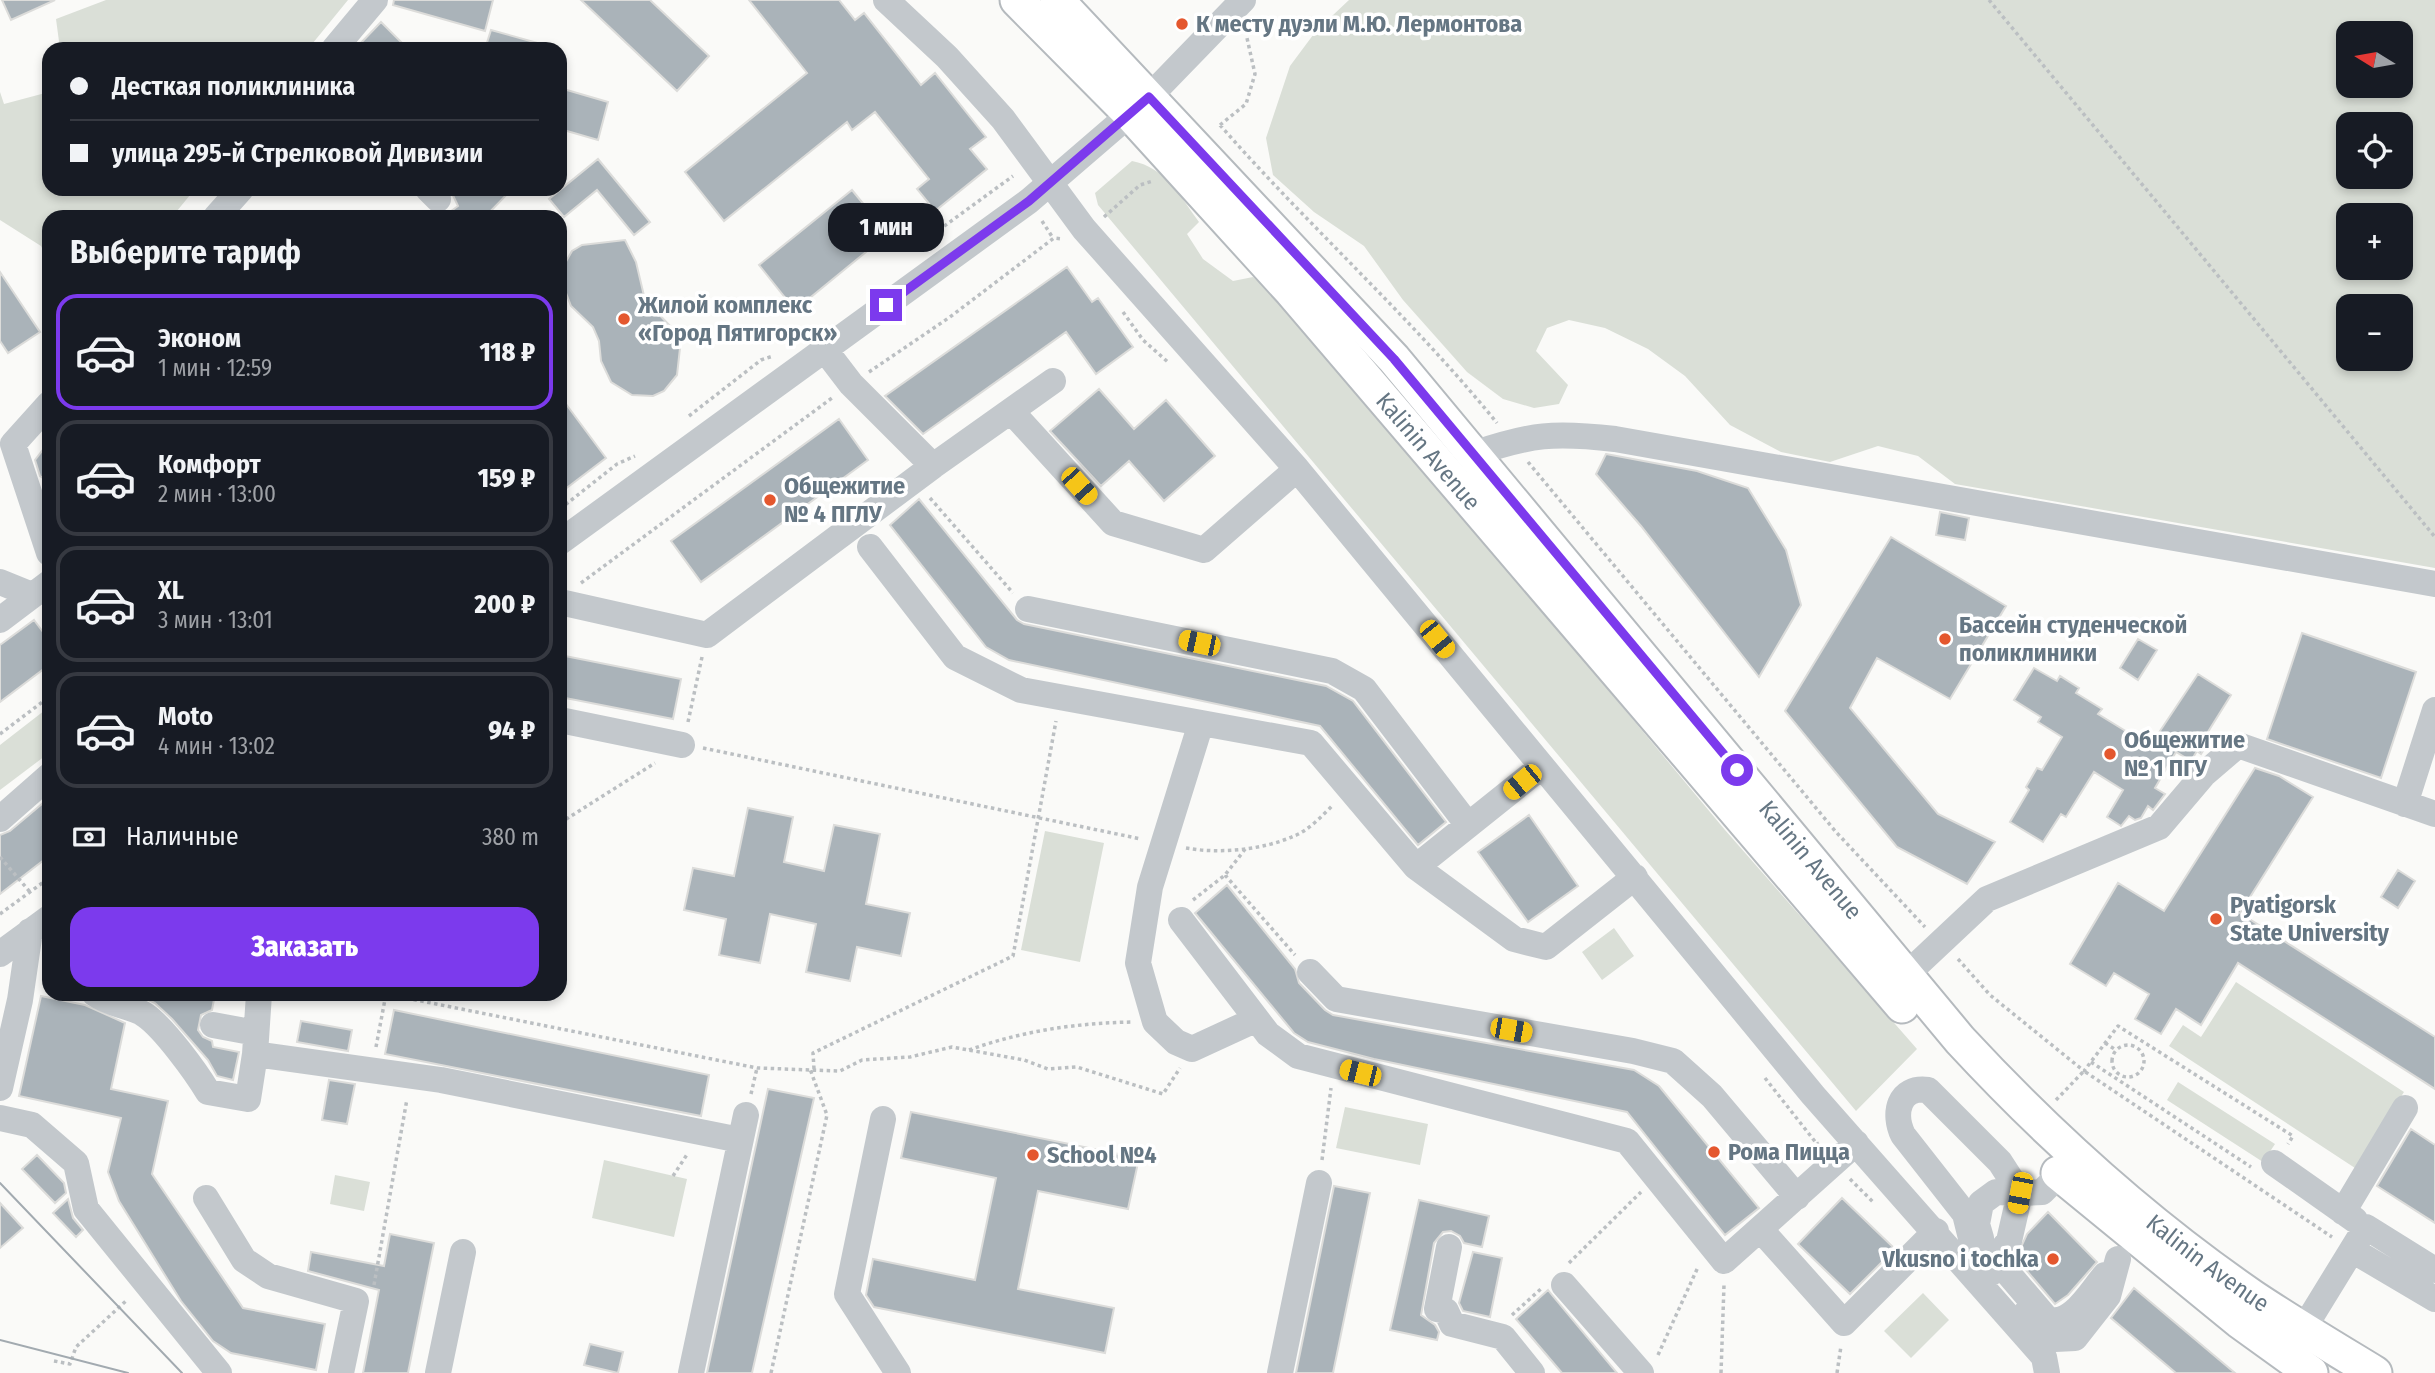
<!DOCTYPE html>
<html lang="ru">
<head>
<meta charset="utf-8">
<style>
	body { margin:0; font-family:"Fira Sans Condensed",sans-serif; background:#20242c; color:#f1f3f6; height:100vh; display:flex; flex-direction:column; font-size:26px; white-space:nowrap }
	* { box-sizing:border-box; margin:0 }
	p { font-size:23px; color:#9ea1a6 }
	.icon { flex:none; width:38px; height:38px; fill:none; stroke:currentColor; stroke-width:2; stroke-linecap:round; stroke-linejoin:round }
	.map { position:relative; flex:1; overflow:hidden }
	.drawer { position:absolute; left:42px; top:210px; width:525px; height:791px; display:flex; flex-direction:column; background:#171b24; border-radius:21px; box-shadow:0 4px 10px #0003 }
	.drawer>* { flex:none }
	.guide { position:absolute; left:42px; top:42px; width:525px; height:154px; border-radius:21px; box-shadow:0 4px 10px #0003; display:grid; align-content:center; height:154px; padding:0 28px; background:#171b24 }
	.needle { width:46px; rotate:281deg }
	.fabs { position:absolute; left:2336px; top:21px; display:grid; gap:14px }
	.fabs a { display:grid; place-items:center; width:77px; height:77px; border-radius:14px; background:#171b24; box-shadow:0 4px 10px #0003; font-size:35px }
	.end { position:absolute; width:32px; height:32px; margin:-16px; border:9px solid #7c3aed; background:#fff; box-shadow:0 0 0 4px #fff }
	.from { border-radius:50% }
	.bubble { position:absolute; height:49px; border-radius:21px; background:#171b24; box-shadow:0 4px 10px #0003; font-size:23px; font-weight:800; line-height:49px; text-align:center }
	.car { position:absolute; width:21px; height:42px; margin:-21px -10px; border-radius:9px; box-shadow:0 0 5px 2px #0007; background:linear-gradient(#f5c518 24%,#345 0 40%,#f5c518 0 76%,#345 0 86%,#f5c518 0) }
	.guide b { display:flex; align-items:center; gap:24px; height:66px; font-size:26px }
	.guide b+b { border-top:2px solid #363941 }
	.guide i { width:18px; height:18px; background:#f1f3f6 }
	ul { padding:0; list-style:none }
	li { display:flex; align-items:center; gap:21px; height:116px; margin:0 14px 10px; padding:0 14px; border:4px solid #363941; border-radius:21px }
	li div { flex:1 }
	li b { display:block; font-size:26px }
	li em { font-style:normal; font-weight:800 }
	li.selected { border-color:#7c3aed }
	li>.icon { width:63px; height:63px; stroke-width:1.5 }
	h2 { padding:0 28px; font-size:32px; line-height:84px }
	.pay { display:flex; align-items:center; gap:18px; height:77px; padding:0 28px; font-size:26px }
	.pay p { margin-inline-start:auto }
	.cta { display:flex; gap:14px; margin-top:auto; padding:14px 28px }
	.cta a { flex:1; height:80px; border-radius:21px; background:#7c3aed; color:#fff; font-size:28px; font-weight:800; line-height:80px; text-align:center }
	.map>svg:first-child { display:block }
	.green { fill:#dadfd7; fill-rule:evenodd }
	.building { fill:#aab3b9; stroke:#dcdcda; stroke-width:2 }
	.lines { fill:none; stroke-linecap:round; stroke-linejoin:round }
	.major-casing { stroke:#b5babe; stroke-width:37 }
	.path { stroke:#bbbfc2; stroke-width:3.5; stroke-dasharray:3.5 3.5; stroke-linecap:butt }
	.minor { stroke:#c3c8cc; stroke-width:26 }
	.major { stroke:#fff; stroke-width:33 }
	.tram { stroke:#a2aab0; stroke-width:2 }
	.route { stroke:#7c3aed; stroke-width:9 }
	.poi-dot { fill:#e4572e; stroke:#fff; stroke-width:2.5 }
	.labels { text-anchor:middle; stroke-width:7; stroke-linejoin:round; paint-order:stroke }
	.poi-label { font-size:24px; font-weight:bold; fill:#657683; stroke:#fff; text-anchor:start }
	.street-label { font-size:24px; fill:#657683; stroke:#fff }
</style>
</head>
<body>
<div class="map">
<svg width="2435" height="1373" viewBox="0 0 2435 1373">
	<rect width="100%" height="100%" fill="#fafaf8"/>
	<!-- green -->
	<path class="green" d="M106,0H348L308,49H60L56,19Z
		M1349,0H2435V568L1955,484L1918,456L1878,446L1830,462L1781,452L1730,425L1685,376L1648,349L1605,328L1569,320L1547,328L1536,351L1568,385L1559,404L1534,408L1503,399L1467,372L1403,300L1364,246L1314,212L1273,175L1266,138L1290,66L1316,31ZM2348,33H2401V86H2348ZM2348,124H2401V177H2348ZM2348,215H2401V268H2348ZM2348,306H2401V359H2348Z
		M0,92L4,104L49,92V189H195L172,217H49V262L41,246L0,220Z
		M1132,161C1165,167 1180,196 1199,222L1187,234L1203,259L1233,281L1253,277L1290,308L1725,830L1917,1049L1856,1111L1098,205L1095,193Z
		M49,707V753L0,790V745Z
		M1045,831L1104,843L1080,962L1021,950Z
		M1614,928L1634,956L1602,980L1582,952Z
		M2236,982L2404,1092L2355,1168L2169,1046L2183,1025L2201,1037Z
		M2178,1082L2275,1144L2263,1162L2167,1100Z
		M1345,1107L1428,1124L1420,1165L1336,1148Z
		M604,1160L687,1179L674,1237L592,1218Z
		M335,1175L370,1182L364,1211L330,1204Z
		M1923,1293L1949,1320L1911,1358L1884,1331Z"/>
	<!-- building -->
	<path class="building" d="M2,0H55L11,20Z
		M394,0H493L485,31L393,5Z
		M581,0H650L709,56L677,91Z
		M749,0H839L855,20L864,13L921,85L935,73L986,137L970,149L987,169L935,211L917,189L929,179L875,112L852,130L847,122L724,221L685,172L807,73Z
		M381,22L408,49H355Z
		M491,30L541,44L540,49H485Z
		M560,88L608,102L598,140L560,129Z
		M598,159L650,222L634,235L597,190L564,217L549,199Z
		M450,189H512L485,217H443L458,206Z
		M852,190L888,234L795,310L759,265Z
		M625,240L636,262L645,300L677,333L680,348L677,375L664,391L653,396L632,395L611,382L601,361L599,341L593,327L571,306L561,280L564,265L572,251L582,245Z
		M1067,267L1092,302L1098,298L1133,347L1096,374L1066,332L923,434L885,396Z
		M0,272L40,332L8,353L0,341Z
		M1099,389L1134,429L1166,400L1215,456L1164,501L1129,461L1101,486L1050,431Z
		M560,396L606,458L560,493Z
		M839,419L868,460L701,582L671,541Z
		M49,442V482L40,476L35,460Z
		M1606,454L1697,471L1748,488L1786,550L1801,605L1759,677L1641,526L1596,474Z
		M919,499L1017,620L1024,624L1326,686L1353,701L1446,822L1418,845L1320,726L1009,660L986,647L890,525Z
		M1940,512L1969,518L1965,540L1936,535Z
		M1891,537L2006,606L1950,699L1877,658L1850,708L1938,814L1995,842L1967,884L1897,847L1785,711Z
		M34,620L49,640V665L0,702V645Z
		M2302,633L2416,672L2381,778L2267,739Z
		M2138,639L2157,650L2138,680L2120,668Z
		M560,655L681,679L673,719L560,697Z
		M2034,668L2057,681L2060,676L2079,688L2076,693L2102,709L2098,714L2150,746L2198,674L2231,695L2211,727L2208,732L2213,735L2201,754L2197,751L2191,761L2176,752L2155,788L2165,794L2153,810L2148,806L2141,818L2135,820L2129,816L2121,826L2107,817L2123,790L2094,772L2066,817L2061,814L2043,842L2010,822L2029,790L2026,787L2037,768L2042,770L2062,737L2038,722L2041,717L2014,700Z
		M2255,768L2279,776L2313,797L2240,913L2435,1037V1089L2238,963L2201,1025L2176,1009L2161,1034L2135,1019L2149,994L2114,973L2106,986L2070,964L2118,883L2164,911Z
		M49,798V856L0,894V835L10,831Z
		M748,808L793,817L784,862L824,871L834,825L880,834L866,904L910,913L901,956L857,947L850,981L806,972L816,924L770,914L760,963L719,955L726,919L684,910L693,868L734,876Z
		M1529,815L1578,886L1528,922L1478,852Z
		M2398,870L2415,881L2398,908L2381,897Z
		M1227,885L1295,969L1299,983L1325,1010L1333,1015L1634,1070L1659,1086L1759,1208L1725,1235L1627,1112L1374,1059L1308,1042L1294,1033L1195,913Z
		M137,994H215L212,1010L201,1015L198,1030L203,1037L212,1041L213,1047L239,1052L233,1080L217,1076L208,1060L172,1019L155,1003Z
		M41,996L85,1005L125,1023L111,1089L168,1101L152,1174L243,1308L325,1324L316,1370L231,1353L213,1341L181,1301L119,1201L108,1172L121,1118L19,1096Z
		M394,1010L709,1075L701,1116L385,1054Z
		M301,1021L352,1030L348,1051L297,1042Z
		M329,1080L355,1084L347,1124L322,1120Z
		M768,1089L814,1098L752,1373H707Z
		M911,1112L1139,1158L1128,1209L1038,1191L1018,1289L1114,1308L1105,1353L874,1307L866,1295L873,1259L975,1280L996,1178L901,1158Z
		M2411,1129L2435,1145V1223L2377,1186Z
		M37,1155L64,1183L66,1193L55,1203L22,1169Z
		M1334,1186L1370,1193L1333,1373H1296Z
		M1842,1198L1895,1249L1850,1294L1798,1244Z
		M68,1199L73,1218L83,1230L76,1237L53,1213Z
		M1419,1200L1489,1216L1482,1247L1464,1243L1460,1236L1451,1231L1443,1232L1434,1243L1421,1315L1435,1325L1439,1332L1437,1340L1390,1330Z
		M0,1203L23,1228L0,1248Z
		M2048,1212L2097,1262L2068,1295L2055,1304L2016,1258L2027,1234Z
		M390,1234L434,1243L408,1373H363L379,1290L308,1271L311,1252L384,1266Z
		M1473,1252L1502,1258L1490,1317L1463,1311L1459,1303Z
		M2134,1288L2235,1373H2176L2111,1318Z
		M1548,1290L1552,1295L1617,1373H1562L1516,1319Z
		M590,1344L623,1352L618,1373L584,1365Z"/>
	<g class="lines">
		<!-- major casing -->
		<g class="major-casing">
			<g id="major">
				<path id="s1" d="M1017,0L1130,114L1291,291L1902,1006"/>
				<path id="s2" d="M1057,0L1394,359L1960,1040C2049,1136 2145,1223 2253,1297C2292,1323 2334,1348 2375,1373"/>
				<path d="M2058,1173L2239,1321L2311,1373"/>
			</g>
		</g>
		<!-- path -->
		<path class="path" d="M1989,0L2435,537
			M1220,125C1309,227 1411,317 1497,423
			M1220,125L1246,104L1255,74L1245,29
			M1104,217L1140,185L1153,181
			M1042,221L1053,238
			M925,246L932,235L1013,176
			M1123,312L1143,340L1169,363
			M869,372L950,317L1054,238L1063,239
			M689,416L761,360L773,356
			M1528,462L1836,832L1925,927
			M930,498L1013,593
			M560,509L617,464L635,456
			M581,583L832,398
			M688,722L702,657
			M0,734L49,697
			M703,748L1141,839
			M560,823L655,763
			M1186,848C1219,854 1263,850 1294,836C1308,831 1323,815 1333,805
			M0,857L30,892
			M1225,875L1295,955
			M1193,900L1225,875L1246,848
			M0,914L49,878
			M1958,959L1990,995L2084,1071L2118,1026L2293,1136L2288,1144
			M386,994L757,1068L840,1071L862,1060L910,1057L952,1047L1024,1060L1048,1069L1077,1067L1163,1094L1180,1068
			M2105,1043L2116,1050
			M2112 1061a16 16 0 1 1 32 0a16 16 0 1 1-32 0Z
			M376,1047L386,994
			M969,1050C1022,1031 1076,1023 1133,1022
			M2091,1062L2251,1167
			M814,1069L813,1053L1013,956L1056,721
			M1765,1078L1817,1144L1819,1143
			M751,1094L757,1068
			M2056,1100L2084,1071L2332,1237
			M1322,1160L1331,1088
			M673,1176L688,1153
			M1850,1179L1874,1203
			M1569,1263L1641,1192
			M374,1285L407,1099
			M1512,1315L1543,1287
			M1658,1355L1698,1267
			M54,1361L70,1364L76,1347L127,1300
			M771,1373L827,1115L810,1069
			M1721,1373L1724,1285
			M1837,1373L1841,1346"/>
		<!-- minor -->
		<path class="minor" d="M886,0L947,57L1003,119L1084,229L1297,469L1813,1095L2044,1357L2047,1373
			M334,49L375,0
			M1149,97L1243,0
			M428,189L438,199
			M216,217L241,189
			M825,350L851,384L933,466L1053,381
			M49,404L13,444L49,553
			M1011,411L1113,523L1204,550L1297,469
			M1473,454C1532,434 1554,432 1615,439L2435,584
			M560,542L1029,201L1130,114
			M870,547L955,657L1021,690L1311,743L1416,867L1514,939L1546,947L1635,877
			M0,582L32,595
			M560,602L707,635L933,466
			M1028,609L1332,671L1364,689L1468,825
			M0,620L49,583
			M560,720L682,745
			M1201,723L1150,887L1138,963L1155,1022L1176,1042L1192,1049L1255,1020
			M2405,804L2435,710
			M0,819L49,776
			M1416,867L1541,767
			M1181,920L1268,1034L1298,1056L1627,1141L1724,1261L1856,1143
			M0,954L49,918
			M1310,972L1336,999L1633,1051L1673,1061L1712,1096L1797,1197
			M1906,975L1987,899L2159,827L2204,774L2238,745L2435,814
			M95,994C112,1006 133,1006 145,1015C164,1028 196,1072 208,1092L248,1099L255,1054
			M259,994L255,1054L441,1080L740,1140
			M213,1025L256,1033
			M0,1088L20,1000L30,931
			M0,1118L32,1125L76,1163L86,1209L219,1373
			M883,1119L847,1294L898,1373
			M2274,1163L2355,1220
			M2060,1174L2042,1192L2020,1193L2009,1241L1995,1258L2047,1319C2071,1328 2091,1291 2105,1275
			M206,1198L244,1260L268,1276L356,1301L341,1373
			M2343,1212L2405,1108
			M1761,1230L1844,1323L1936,1231
			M1981,1238L1977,1224L1981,1203L1996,1192L2020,1193
			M1449,1247L1437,1309L1446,1311L1452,1324L1503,1337L1532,1373
			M2352,1250L2435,1299
			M1993,1272L1973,1246L1965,1214L1903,1135C1893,1114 1898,1086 1928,1090L2000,1162L2020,1193
			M1564,1285L1641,1373
			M2026,1313L2055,1339L2075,1338L2108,1296L2118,1259
			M2304,1328L2366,1227L2435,1270
			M438,1373L463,1252
			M691,1373L746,1115
			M1280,1373L1319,1183"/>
		<!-- major -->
		<use href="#major" class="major"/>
		<!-- tram -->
		<path class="tram" d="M0,1183L182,1373
			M0,1340L128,1373"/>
	</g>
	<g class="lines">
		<!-- route -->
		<path class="route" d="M886,305L1029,201L1149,97L1394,359L1737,770"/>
	</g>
	<!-- markers -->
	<g class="poi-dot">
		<circle cx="1182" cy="24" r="7"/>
		<circle cx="624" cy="319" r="7"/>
		<circle cx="770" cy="500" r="7"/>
		<circle cx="1945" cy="639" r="7"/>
		<circle cx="2110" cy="754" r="7"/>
		<circle cx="2216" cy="919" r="7"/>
		<circle cx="1714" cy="1152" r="7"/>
		<circle cx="1033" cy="1155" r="7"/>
		<circle cx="2053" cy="1259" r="7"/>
	</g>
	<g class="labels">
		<!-- poi labels -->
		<g class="poi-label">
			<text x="1196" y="32">К месту дуэли М.Ю. Лермонтова</text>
			<text x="638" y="313">Жилой комплекс<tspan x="638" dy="28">«Город Пятигорск»</tspan></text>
			<text x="784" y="494">Общежитие<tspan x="784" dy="28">№ 4 ПГЛУ</tspan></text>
			<text x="1959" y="633">Бассейн студенческой<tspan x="1959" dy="28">поликлиники</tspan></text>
			<text x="2124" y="748">Общежитие<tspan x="2124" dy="28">№ 1 ПГУ</tspan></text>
			<text x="2230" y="913">Pyatigorsk<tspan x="2230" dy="28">State University</tspan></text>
			<text x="1728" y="1160">Рома Пицца</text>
			<text x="1047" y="1163">School №4</text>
			<text x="2039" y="1267" text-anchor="end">Vkusno i tochka</text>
		</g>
		<!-- street labels -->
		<g class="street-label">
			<text dy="8" stroke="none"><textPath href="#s1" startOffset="611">Kalinin Avenue</textPath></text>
			<text dy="8" stroke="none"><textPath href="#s2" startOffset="1144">Kalinin Avenue</textPath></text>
			<text dy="8" stroke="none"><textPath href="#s2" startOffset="1712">Kalinin Avenue</textPath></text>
		</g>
	</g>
</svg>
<div class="fabs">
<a><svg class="needle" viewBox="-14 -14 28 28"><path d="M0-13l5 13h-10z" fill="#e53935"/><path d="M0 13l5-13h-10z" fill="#9ea1a6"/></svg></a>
<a><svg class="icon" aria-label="locate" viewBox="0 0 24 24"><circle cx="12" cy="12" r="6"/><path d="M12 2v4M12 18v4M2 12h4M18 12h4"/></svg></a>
<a>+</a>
<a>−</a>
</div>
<i class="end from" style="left:1737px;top:770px"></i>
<i class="end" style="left:886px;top:305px"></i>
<div class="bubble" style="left:828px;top:203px;width:116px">1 мин</div>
<i class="car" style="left:1079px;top:486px;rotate:138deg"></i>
<i class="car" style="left:1437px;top:639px;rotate:141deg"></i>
<i class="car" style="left:1199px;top:643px;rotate:282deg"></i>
<i class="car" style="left:1522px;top:782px;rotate:231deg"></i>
<i class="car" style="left:1511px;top:1030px;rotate:100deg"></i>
<i class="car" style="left:1360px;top:1073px;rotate:284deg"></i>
<i class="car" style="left:2020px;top:1193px;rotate:191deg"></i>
<div class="guide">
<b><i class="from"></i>Десткая поликлиника</b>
<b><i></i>улица 295-й Стрелковой Дивизии</b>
</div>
<section class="drawer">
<h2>Выберите тариф</h2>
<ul>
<li class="selected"><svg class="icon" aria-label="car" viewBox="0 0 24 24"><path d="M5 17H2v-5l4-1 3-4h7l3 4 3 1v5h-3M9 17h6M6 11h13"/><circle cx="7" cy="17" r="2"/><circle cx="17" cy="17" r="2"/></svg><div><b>Эконом</b><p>1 мин · 12:59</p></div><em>118 ₽</em></li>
<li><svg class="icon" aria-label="car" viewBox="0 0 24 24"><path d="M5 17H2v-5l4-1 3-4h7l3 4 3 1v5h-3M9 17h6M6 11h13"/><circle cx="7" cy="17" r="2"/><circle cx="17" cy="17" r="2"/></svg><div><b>Комфорт</b><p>2 мин · 13:00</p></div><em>159 ₽</em></li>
<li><svg class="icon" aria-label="car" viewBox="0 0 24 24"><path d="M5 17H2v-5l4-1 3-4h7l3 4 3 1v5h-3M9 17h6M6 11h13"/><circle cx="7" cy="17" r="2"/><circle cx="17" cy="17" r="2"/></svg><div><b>XL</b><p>3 мин · 13:01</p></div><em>200 ₽</em></li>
<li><svg class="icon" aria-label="car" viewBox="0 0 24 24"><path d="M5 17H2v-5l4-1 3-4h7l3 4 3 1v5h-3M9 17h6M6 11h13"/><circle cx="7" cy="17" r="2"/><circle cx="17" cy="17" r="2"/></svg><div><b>Moto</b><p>4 мин · 13:02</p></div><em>94 ₽</em></li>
</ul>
<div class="pay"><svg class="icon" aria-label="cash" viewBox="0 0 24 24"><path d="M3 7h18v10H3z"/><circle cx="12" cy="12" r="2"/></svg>Наличные<p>380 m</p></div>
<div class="cta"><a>Заказать</a></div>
</section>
</div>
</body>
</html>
